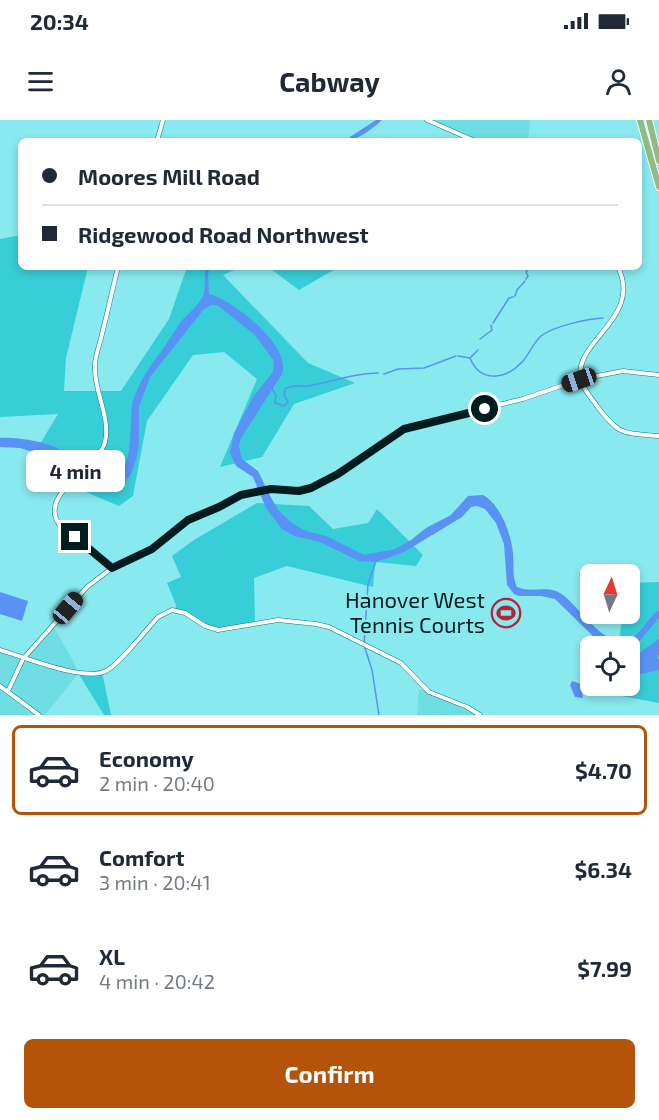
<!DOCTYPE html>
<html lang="en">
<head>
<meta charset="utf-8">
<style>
	body { margin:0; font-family:"Exo 2",sans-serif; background:#f6f6f7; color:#1f2937; height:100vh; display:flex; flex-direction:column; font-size:22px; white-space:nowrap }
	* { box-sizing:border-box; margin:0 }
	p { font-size:20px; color:#747a83 }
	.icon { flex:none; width:33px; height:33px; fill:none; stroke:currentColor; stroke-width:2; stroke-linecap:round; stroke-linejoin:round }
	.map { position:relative; height:595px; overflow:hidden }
	.details { display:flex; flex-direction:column; background:#fff; flex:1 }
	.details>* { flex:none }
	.guide { position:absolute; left:18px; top:18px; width:624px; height:132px; border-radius:9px; box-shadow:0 3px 9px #0003; display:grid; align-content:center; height:132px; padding:0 24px; background:#fff }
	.needle { width:39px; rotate:4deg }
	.tools { position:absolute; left:580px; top:444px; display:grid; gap:12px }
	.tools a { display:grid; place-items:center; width:60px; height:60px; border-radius:9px; background:#fff; box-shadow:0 3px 9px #0003; font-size:30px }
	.end { position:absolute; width:27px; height:27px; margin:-14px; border:8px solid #001c1e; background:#fff; box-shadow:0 0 0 3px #fff }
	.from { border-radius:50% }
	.bubble { position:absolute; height:42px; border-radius:9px; background:#fff; box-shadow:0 3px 9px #0003; font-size:20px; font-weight:700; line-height:42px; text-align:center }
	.car { position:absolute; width:18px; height:36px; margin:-18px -9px; border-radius:8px; box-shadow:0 0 4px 2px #0007; background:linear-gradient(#222 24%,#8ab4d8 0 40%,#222 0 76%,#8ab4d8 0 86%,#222 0) }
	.guide b { display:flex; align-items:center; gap:21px; height:57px; font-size:22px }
	.guide b+b { border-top:2px solid #e0e1e3 }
	.guide i { width:15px; height:15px; background:#1f2937 }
	ul { padding:10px 0 0; list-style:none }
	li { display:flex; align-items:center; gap:18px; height:90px; margin:0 12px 9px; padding:0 12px; border:3px solid transparent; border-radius:9px }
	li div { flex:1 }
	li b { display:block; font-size:22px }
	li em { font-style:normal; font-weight:700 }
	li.on { border-color:#b45309 }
	li>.icon { width:54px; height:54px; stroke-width:1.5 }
	.button { display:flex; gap:12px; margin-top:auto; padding:12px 24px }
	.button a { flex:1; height:69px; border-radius:9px; background:#b45309; color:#fff; font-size:24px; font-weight:700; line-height:69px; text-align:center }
	.status { display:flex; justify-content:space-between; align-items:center; height:42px; padding:0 30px; background:#fff; direction:ltr }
	.status svg { height:16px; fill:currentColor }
	header { display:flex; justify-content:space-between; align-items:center; height:78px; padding:0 24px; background:#fff; font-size:27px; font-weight:700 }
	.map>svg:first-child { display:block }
	.built { fill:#6fdde4 }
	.green { fill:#38ced7 }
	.water { fill:#5991f4 }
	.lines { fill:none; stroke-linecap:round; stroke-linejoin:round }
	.stream { stroke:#5991f4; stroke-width:1.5 }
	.secondary-casing { stroke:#007f86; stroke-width:5 }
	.highway-casing { stroke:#fff; stroke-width:8 }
	.secondary { stroke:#fff; stroke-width:4 }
	.highway { stroke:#8cbe84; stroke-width:6 }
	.route { stroke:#001c1e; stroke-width:8 }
	.labels { text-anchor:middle; stroke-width:4.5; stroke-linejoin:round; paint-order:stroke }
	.poi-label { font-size:22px; fill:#001c1e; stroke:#88e9ef; text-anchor:end }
</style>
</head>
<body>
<div class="status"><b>20:34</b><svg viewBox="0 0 49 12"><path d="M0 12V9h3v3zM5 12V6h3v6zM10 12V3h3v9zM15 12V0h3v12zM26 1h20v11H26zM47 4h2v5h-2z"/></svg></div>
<header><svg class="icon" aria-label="menu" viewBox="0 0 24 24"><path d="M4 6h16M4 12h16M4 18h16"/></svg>Cabway<svg class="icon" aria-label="person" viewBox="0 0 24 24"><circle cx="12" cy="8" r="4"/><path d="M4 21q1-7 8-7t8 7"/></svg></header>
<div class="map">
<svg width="659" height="595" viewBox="0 0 659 595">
	<rect width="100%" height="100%" fill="#88e9ef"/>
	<!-- built -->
	<path class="built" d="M427,0H530L528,21H490L467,17Z
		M54,507L79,552L78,554L45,595H0V532L26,540Z
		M419,569L454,582L479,595H417Z"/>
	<!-- green -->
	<path class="green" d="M21,115V147H88L66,238L64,271H121L169,199L187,147H241L223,155L308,243L355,263L294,284L262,337L220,347L257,259L224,232L193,235L147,301L133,376L119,386L26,347L58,294L0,297V119Z
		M268,147H337V148L299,170Z
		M257,383L309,386L333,409L368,403L377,389L423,435L416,446L375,442L373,467L287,446L254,458L255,505C241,508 224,513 210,510C198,507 188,495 175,491L176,485L167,463L181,457L172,436L194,420Z
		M659,462V583L616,575L617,566H630V526H619L622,494H630V463Z
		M102,552L111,595H104L78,553Z"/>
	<!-- water -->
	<path class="water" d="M376,0H382C372,9 357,21 344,21Z
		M206,147H210L208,153L209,174C233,180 292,226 282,254L241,318L238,329L242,339L258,351L268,372L278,390L293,404L306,411L326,416L364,435L395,429L411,420L426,408L451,395L468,376L483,375C501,385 511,414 513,433C514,444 512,457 517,467C530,473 545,466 558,472C577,480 604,535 633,517C643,511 648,497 659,490V498L636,525L630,527L615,526L596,519L555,479L541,476H519L514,474L507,465L504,424L496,403L485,389L477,386L471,387L462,397L404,432L376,442L359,441L320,422L294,416L282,409L266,388L253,357L236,346L230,333L234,313L253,277L273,252L274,241L255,215L217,185H211L204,189L150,257L139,287V326L136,340L130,356L122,364L114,367L94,365L88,363L76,351L43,335L20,328L0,327V318C15,317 45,321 58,329C79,341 78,357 109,357C137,358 128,299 133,281C141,257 151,246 165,226C170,218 175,210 180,203C187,194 196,188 202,178C207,169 203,157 206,147Z
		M0,472L28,481L22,501L0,494Z
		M659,519V534L657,537L659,540V550L637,555C630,534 646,529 659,519Z
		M572,561L581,564L583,578L575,577L570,565Z"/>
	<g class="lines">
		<!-- stream -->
		<path class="stream" d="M526,159L528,156L526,152L529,147
			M515,176L517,170L525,161
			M493,203L509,178L513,177
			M480,219L492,210L491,205
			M458,236L470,238L478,230
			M470,238C480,263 505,260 522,242C529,235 533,223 541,216C554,206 587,199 603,198
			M384,254L398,249L424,248L456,236
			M271,267L276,275L275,283L284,286L288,282L284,275L285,269C292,264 299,267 308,266C332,262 354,253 378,253
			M238,326L241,338
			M376,441L368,464L364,525L372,550L379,595"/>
		<!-- secondary casing -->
		<g class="secondary-casing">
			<path id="secondary" d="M427,0L475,21
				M157,21L163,0
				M618,147C644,201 568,222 582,263C585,271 592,279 597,286C619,316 624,313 659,316
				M112,448L59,404C38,373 98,349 105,322C111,297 93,270 95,245C95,236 99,227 101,218C107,195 112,171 118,147
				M139,519L158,497L172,490L185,493L205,506L218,510L278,500L316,504L329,507L401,543L429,572L467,587L480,595
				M0,530C24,537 84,562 106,551C117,545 129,530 137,521
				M0,566L39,595
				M8,571L23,539L87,467L112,448L152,429L188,400L219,387L245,373L271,369L299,371L322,363L408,307L523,279L581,259L623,251L659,255"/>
		</g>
		<!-- highway casing -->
		<g class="highway-casing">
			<path id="highway" d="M640,0L659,67
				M649,0L659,41"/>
		</g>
		<!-- secondary -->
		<use href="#secondary" class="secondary"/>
		<!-- highway -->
		<use href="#highway" class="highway"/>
	</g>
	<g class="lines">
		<!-- route -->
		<path class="route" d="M75,417L112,448L152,429L188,400L219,387L241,375L271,369L299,371L311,368L338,354L404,309L485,289"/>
	</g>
	<!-- icons -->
	<defs>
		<g id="stadium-ring" transform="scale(1.5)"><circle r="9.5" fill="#88e9ef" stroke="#b52334" stroke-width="1.5"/><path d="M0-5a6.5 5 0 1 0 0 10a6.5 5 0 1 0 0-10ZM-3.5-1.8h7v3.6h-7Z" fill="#b52334"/></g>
	</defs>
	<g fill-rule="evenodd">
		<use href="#stadium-ring" x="506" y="493"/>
	</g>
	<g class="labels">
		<!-- poi labels -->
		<g class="poi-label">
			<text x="485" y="488">Hanover West<tspan x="485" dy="25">Tennis Courts</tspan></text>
		</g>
	</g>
</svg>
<div class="tools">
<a><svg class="needle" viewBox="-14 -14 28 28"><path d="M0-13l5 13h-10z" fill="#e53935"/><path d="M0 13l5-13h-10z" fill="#747a83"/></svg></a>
<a><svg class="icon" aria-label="locate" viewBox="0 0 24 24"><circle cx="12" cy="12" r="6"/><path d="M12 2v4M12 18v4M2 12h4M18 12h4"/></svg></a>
</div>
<i class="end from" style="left:485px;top:289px"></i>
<i class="end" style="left:75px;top:417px"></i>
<div class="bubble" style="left:26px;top:330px;width:99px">4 min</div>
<i class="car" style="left:579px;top:260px;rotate:251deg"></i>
<i class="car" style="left:68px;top:488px;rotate:40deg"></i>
<div class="guide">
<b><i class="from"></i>Moores Mill Road</b>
<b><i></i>Ridgewood Road Northwest</b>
</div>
</div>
<section class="details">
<ul>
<li class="on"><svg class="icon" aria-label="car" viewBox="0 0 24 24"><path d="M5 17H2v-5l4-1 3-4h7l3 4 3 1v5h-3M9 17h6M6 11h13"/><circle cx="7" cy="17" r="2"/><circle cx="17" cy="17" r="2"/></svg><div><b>Economy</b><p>2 min · 20:40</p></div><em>$4.70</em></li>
<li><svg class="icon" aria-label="car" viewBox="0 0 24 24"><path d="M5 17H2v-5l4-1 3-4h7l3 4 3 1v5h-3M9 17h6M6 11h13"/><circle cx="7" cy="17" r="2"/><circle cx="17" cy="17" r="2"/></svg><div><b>Comfort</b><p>3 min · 20:41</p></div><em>$6.34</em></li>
<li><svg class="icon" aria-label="car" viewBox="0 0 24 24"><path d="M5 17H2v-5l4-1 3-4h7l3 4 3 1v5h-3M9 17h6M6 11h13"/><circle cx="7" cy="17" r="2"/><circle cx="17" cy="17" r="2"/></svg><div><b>XL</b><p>4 min · 20:42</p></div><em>$7.99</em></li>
</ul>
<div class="button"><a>Confirm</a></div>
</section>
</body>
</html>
